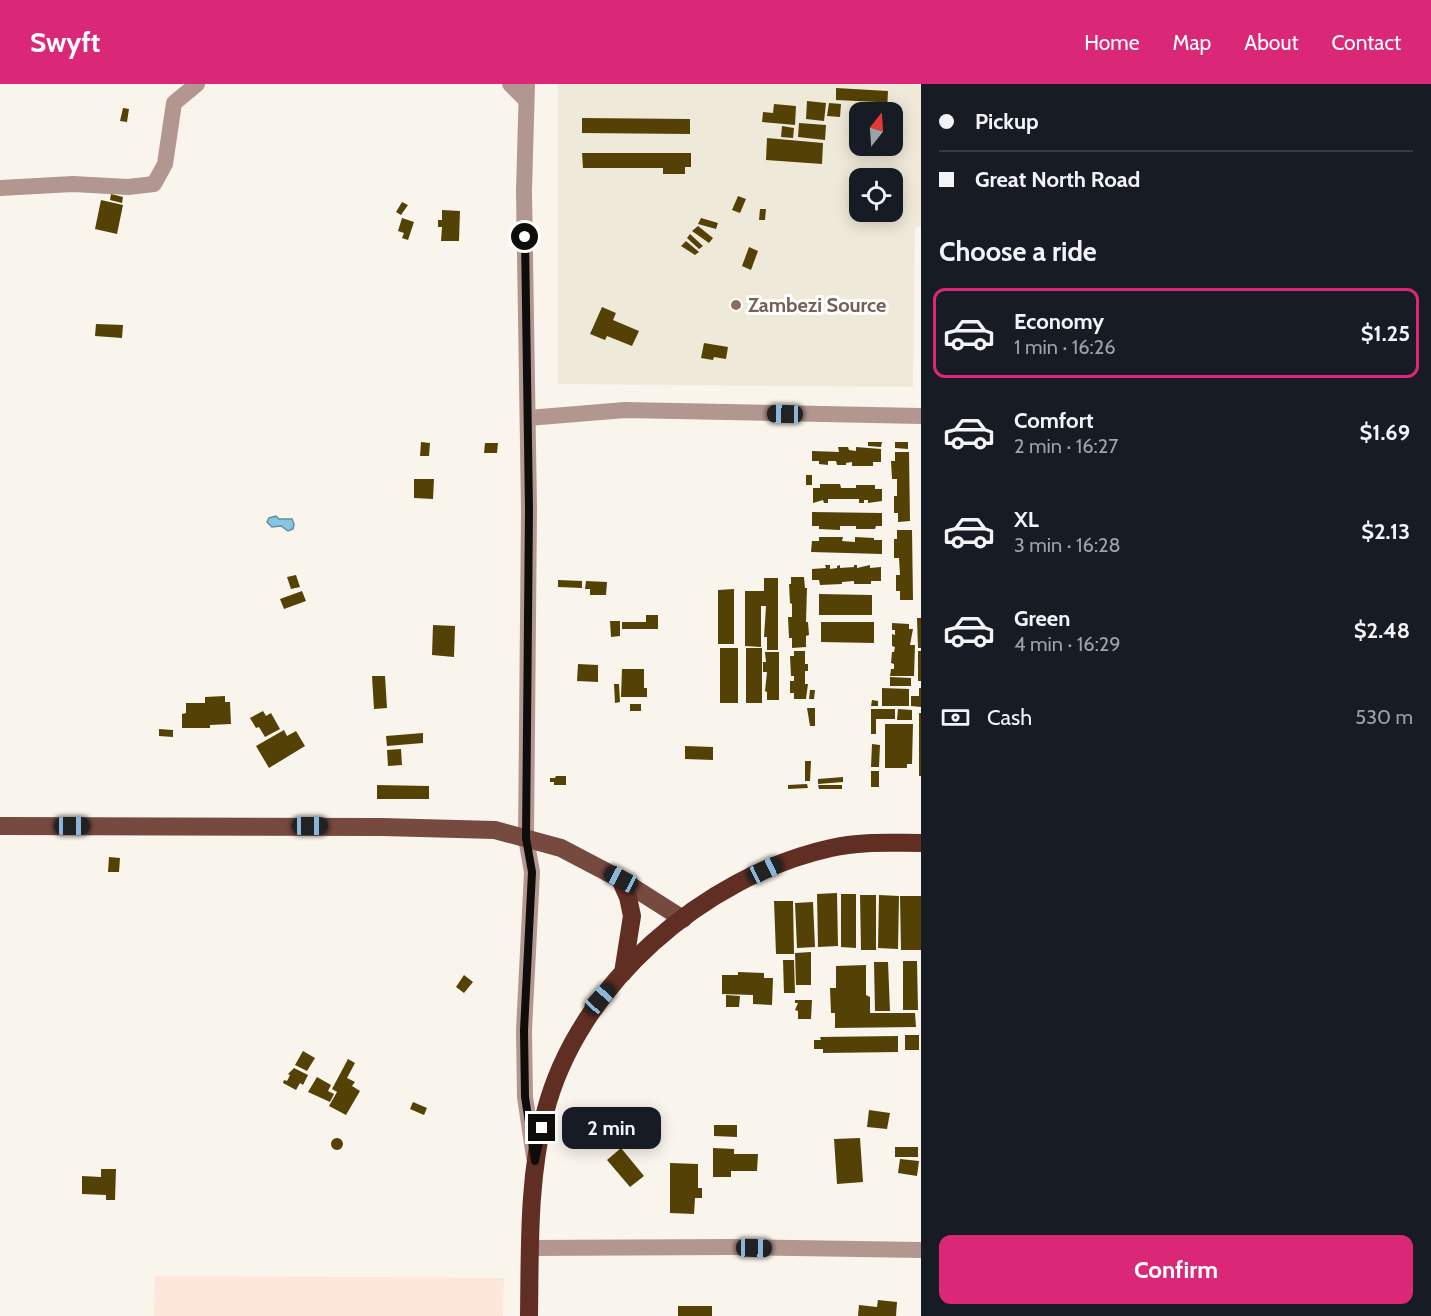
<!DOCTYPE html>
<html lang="en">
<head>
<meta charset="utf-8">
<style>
	body { margin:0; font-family:Cabin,sans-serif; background:#242831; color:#f1f3f6; height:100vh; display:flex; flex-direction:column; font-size:22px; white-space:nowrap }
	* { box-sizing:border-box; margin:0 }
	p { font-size:20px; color:#9ea1a6 }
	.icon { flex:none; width:33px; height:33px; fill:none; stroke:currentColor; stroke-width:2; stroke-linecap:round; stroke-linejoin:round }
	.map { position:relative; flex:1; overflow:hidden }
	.panel { display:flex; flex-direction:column; background:#171b24; width:510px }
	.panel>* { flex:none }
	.guide { display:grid; align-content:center; height:132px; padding:0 18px; background:#171b24 }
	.needle { width:39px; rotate:17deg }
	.controls { position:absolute; left:849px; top:18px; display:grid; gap:12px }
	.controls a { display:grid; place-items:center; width:54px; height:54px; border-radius:12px; background:#171b24; box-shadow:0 3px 15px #0003; font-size:30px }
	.end { position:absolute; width:27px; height:27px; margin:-14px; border:8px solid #0e0d0a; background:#fff; box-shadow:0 0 0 3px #fff }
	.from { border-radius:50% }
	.bubble { position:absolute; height:42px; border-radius:12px; background:#171b24; box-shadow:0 3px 15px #0003; font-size:20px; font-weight:700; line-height:42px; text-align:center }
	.car { position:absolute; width:18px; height:36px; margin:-18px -9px; border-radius:8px; box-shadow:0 0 4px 2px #0007; background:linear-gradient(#222 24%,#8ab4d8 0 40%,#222 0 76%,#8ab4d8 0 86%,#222 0) }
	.guide b { display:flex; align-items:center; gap:21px; height:57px; font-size:22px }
	.guide b+b { border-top:2px solid #363941 }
	.guide i { width:15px; height:15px; background:#f1f3f6 }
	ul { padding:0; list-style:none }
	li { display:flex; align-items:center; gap:18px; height:90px; margin:0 12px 9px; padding:0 6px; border:3px solid transparent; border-radius:12px }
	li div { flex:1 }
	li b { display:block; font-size:22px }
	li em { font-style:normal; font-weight:700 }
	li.active { border-color:#db2777 }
	li>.icon { width:54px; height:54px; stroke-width:1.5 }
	h2 { padding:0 18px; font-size:27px; line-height:72px }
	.pay { display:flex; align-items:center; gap:15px; height:66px; padding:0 18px; font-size:22px }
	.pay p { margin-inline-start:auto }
	.button { display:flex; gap:12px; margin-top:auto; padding:12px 18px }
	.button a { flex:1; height:69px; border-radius:12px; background:#db2777; color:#fff; font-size:24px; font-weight:700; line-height:69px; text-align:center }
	header { display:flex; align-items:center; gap:36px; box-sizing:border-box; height:84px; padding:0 30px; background:#db2777; color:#fff }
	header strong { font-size:28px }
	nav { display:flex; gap:33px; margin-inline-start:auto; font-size:21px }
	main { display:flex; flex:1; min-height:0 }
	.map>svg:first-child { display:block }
	.commercial { fill:#fde6da }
	.built { fill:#efe9d9; fill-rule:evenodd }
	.water { fill:#86c6e1; stroke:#628ea0; stroke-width:1.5 }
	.building { fill:#544105 }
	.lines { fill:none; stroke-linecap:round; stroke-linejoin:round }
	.minor { stroke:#b29791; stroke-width:16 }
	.major { stroke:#774a40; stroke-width:18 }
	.highway { stroke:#612e24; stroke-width:18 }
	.route { stroke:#0e0d0a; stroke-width:8 }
	.education-dot { fill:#8d6e63; stroke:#fff; stroke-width:2 }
	.labels { text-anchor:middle; stroke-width:6; stroke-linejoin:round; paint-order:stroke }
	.education-label { font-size:20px; font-weight:bold; fill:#785e54; stroke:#fff; text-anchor:start }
</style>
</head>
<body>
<header>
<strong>Swyft</strong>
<nav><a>Home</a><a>Map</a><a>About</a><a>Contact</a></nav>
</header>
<main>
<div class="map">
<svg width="921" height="1232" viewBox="0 0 921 1232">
	<rect width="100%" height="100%" fill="#f9f5ec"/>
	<!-- commercial -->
	<path class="commercial" d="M155,1192L504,1194L503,1232H154Z"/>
	<!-- built -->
	<path class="built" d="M558,0H921V142L915,143L913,303L558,300ZM860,28H892V62H860ZM860,94H892V128H860Z"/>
	<!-- water -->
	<path class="water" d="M276,432L279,435H292L294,440L293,445L288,447L281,442L272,443L267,438L269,434Z"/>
	<!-- building -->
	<path class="building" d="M836,4L888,7L887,28H876L877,18L836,16Z
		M807,17L826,19L824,37L806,35Z
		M829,19L841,20L840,33L827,32Z
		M774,20L796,22L795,41L762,38L763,28L773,29Z
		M123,24L129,25L127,38L120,37Z
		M582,34L690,35V50L582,49Z
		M799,39L826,41L825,56L798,53Z
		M782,42L794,44L793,54L781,53Z
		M767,54L823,59L822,80L766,76Z
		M582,69H691V83H685V90H663V84H583Z
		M111,110L123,113L122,119L110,116Z
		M738,112L746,115L740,129L732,126Z
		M101,116L123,121L117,150L95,145Z
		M402,118L408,121L401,131L396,128Z
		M760,125H766L765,136H759Z
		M442,126L460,127L459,157H441L442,143H438V136H442Z
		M402,134L414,138L408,156L402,154L404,149L398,147Z
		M701,134L718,139L716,145L698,140Z
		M698,142L713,154L709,159L692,147Z
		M690,150L703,162L699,165L687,154Z
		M686,157L699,168L695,171L681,162Z
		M749,163L758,167L751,186L742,182Z
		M602,223L616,229L613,236L639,247L632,262L607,252L605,256L590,250Z
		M96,240L123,241L122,254L95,252Z
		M704,259L728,263L726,275L714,273L713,276L701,274Z
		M421,358L430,359L429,372H420Z
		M868,358H882L881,363L868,362Z
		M895,358H908V365L895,364Z
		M485,359H498L497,369H484Z
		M838,363H848L849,366L856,367V363L881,365V378H873V382H852V378L846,379V381H837L836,377H828V381L819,380V377H812V367L839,368Z
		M895,368H909L910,437L898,438V429H894V412H897V395H892L891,377H895Z
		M806,391H812V401H806Z
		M414,395H434L433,415L414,414Z
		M820,400H840L841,404H856V401H875V405H882V417L868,419V416H864V419H859V415H828V419H824L823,416L813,419V404H820Z
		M812,428L882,429V442H876L875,445H856V442H840V446L819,445V442H812Z
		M897,446H912L913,516H900V507H896V491H900L899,474H894V455H897Z
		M819,453H843L842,457L855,458V453L874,454V456H882V470L811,468L812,457H819Z
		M825,481H830V485L837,484V482L840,481V484L854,483V481H857V484L870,481V484L881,483V497H871V500H854V497L842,498V500L820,501L819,496H812V485L826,484Z
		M296,491L300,503L291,505L287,493Z
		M791,493H804L805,504H807L806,538H808L809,551L806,552V563L792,564V554H789L788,533H792V520L790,519L789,500H791Z
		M764,494H778V566H767V553H764L766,522H761V563L745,562V507H764Z
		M558,496L582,497V504L558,503Z
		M586,497L607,498L606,511H590V505H585Z
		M734,505V560H718V506Z
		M302,507L306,517L284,525L280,515Z
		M819,510L872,511V531H819Z
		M646,531H658V545H622V538H646Z
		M917,534H921V564H918Z
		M610,537H620V552L611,553Z
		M821,538H874V559L821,558Z
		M892,539L909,540V545H913L910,561H915L914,592H890L891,585H894V580L891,579L892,568H894L895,563L892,562V550L895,551V546H892Z
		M433,541L455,542L454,573L432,571Z
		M720,564H738V619H720Z
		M746,564H762V619H746Z
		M794,567H805V580H808V587H805V600H808L806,615H794V609H790V597H794V592H791L790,572H794Z
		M918,567H921V597H918Z
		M765,568H779V616H767V608L765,607L767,588H763V578H766Z
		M578,580L598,581V598L577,597Z
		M622,585H644V604H647V613H621Z
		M372,592H385L387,624L374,625Z
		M890,593L911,594V602H890Z
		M614,600H619L620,618L615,619Z
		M882,604L909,605V622H882Z
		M919,604H921V623L911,622V612H919Z
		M810,606H815L814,615H809Z
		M225,612V618H230L231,640L210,641V644H182V630L186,629V619H205V613Z
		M872,616L878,617V622H871Z
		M630,620H641V627H630Z
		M807,624H815V642H810Z
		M871,625H895V635H876V650H871Z
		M898,625L912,626V636H897Z
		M263,627L266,632L271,629L280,645L265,653L259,643L256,644L250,634Z
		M919,629H921V692H919Z
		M885,640H913L912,680H907V684H885Z
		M159,645L173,646V653L159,652Z
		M284,646L287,652L296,647L305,662L269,684L256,662Z
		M423,649V659L387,662L386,652Z
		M872,660L880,661L879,683H871Z
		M685,662L713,663V676L685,675Z
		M401,665L402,681L388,682L387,666Z
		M805,677H811L810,697H805Z
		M871,687H879V703H871Z
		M556,692H566V701H554V698H550V694H555Z
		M843,693V698L818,700V695Z
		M807,700L808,704L788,705V701Z
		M377,701L429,702V715H377Z
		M818,701H842V705H819Z
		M109,773L120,774L119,788H108Z
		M837,809L838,862L818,863L817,810Z
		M841,810H856V864L841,863Z
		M860,811H876V866H861Z
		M879,811L899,812L898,865L878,864Z
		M900,812H921V866H901Z
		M774,817H793L794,870H776Z
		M813,818L815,863L797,864L795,819Z
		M811,868V901H796L795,869Z
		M783,876H794L795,909H784Z
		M903,877H917L918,926H903Z
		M874,878H888L890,927H875Z
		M866,881V911L870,913V929H915L916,943L835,944V929H831L830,904H836V882Z
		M738,888L764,889V894H773L772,921L753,920V911L722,910V891H738Z
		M464,891L473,898L464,909L456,903Z
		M726,911L740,912L739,923H726Z
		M795,916H812L811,935H798V927L795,926L798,919H795Z
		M905,951H919V966H905Z
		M898,952V968L823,969V965H814V956H821L820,953Z
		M303,967L315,974L307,987L295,981Z
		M348,975L355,979L347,994L355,998L352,1002L360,1007L346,1031L329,1022L337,1008L332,1005Z
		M294,984L308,991L303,1001L300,999L296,1006L283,999L284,996L287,997L290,991L288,990Z
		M317,993L331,1001L328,1007L334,1010L330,1018L308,1008Z
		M413,1018L427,1024L424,1031L410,1025Z
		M869,1026L890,1029L887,1045L867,1043Z
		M714,1041H737V1053L714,1052Z
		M331 1060a6 6 0 1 1 12 0a6 6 0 1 1-12 0Z
		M860,1054L863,1098L837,1100L834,1055Z
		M895,1063H918V1073H895Z
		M621,1064L644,1092L630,1103L607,1076Z
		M713,1064L734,1065V1070H758L757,1087H731V1093H713Z
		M900,1075L919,1077L917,1092L898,1089Z
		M670,1079L698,1080V1104H702V1114H695L694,1130L670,1129Z
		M101,1085H116L115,1116H106V1111L82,1110V1092L101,1093Z
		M878,1216L897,1218L896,1232H858L859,1221L877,1223Z
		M678,1222H712V1232H678Z"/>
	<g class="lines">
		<!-- minor -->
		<path class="minor" d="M510,0L526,16
			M527,0L524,107L529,425L526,754L532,788L524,946L525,1013L534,1073
			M0,104L73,100L128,103L154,100L165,80L174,19L197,0
			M528,334L625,326L921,332
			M530,1164L730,1163L921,1166"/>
		<!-- major -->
		<path class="major" d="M0,742L382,743L495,746L561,764L620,795L683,835"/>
		<!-- highway -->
		<path class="highway" d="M620,795L628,813L632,832L623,889
			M529,1232C530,1164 528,1095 545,1029C577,901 704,792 831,764C860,757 891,759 921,759"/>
	</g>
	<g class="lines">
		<!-- route -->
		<path class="route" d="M525,153L529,425L526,754L532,788L524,946L525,1013L535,1077L542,1044"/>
	</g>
	<!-- markers -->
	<circle class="education-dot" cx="736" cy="221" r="6"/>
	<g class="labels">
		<!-- education labels -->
		<g class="education-label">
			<text x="748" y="228">Zambezi Source</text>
		</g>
	</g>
</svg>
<div class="controls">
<a><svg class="needle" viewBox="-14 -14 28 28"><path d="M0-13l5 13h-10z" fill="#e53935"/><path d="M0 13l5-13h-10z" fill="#9ea1a6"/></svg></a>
<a><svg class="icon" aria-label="locate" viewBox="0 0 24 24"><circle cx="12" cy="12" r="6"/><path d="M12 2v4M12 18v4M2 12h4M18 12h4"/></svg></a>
</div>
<i class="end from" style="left:525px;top:153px"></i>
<i class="end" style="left:542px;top:1044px"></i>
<div class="bubble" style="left:562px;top:1023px;width:99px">2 min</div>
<i class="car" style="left:785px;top:330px;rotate:271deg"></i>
<i class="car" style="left:72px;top:742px;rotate:90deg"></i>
<i class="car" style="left:310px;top:742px;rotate:90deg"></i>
<i class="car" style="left:765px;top:786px;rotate:65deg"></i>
<i class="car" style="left:621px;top:795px;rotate:298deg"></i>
<i class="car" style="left:600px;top:915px;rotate:42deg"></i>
<i class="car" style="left:754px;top:1164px;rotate:91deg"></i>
</div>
<section class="panel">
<div class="guide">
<b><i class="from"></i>Pickup</b>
<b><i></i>Great North Road</b>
</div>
<h2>Choose a ride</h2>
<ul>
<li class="active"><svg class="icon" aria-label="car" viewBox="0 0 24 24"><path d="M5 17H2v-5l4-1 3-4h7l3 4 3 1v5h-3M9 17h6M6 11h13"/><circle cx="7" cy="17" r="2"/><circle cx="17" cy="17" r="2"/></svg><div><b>Economy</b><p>1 min · 16:26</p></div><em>$1.25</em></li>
<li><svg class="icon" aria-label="car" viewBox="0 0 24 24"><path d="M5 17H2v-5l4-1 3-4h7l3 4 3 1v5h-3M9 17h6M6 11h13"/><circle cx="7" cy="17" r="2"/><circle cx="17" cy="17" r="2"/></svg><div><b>Comfort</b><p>2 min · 16:27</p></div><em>$1.69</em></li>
<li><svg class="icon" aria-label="car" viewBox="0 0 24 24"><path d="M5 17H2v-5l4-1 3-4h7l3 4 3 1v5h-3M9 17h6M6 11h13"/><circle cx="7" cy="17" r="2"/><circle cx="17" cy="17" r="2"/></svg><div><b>XL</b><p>3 min · 16:28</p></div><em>$2.13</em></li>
<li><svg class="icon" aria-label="car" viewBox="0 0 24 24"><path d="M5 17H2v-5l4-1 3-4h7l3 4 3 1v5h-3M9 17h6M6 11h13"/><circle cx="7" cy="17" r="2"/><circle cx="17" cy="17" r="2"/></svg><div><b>Green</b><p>4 min · 16:29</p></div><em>$2.48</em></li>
</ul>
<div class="pay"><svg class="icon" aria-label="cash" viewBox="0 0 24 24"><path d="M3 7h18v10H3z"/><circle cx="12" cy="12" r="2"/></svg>Cash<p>530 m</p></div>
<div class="button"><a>Confirm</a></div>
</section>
</main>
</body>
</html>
